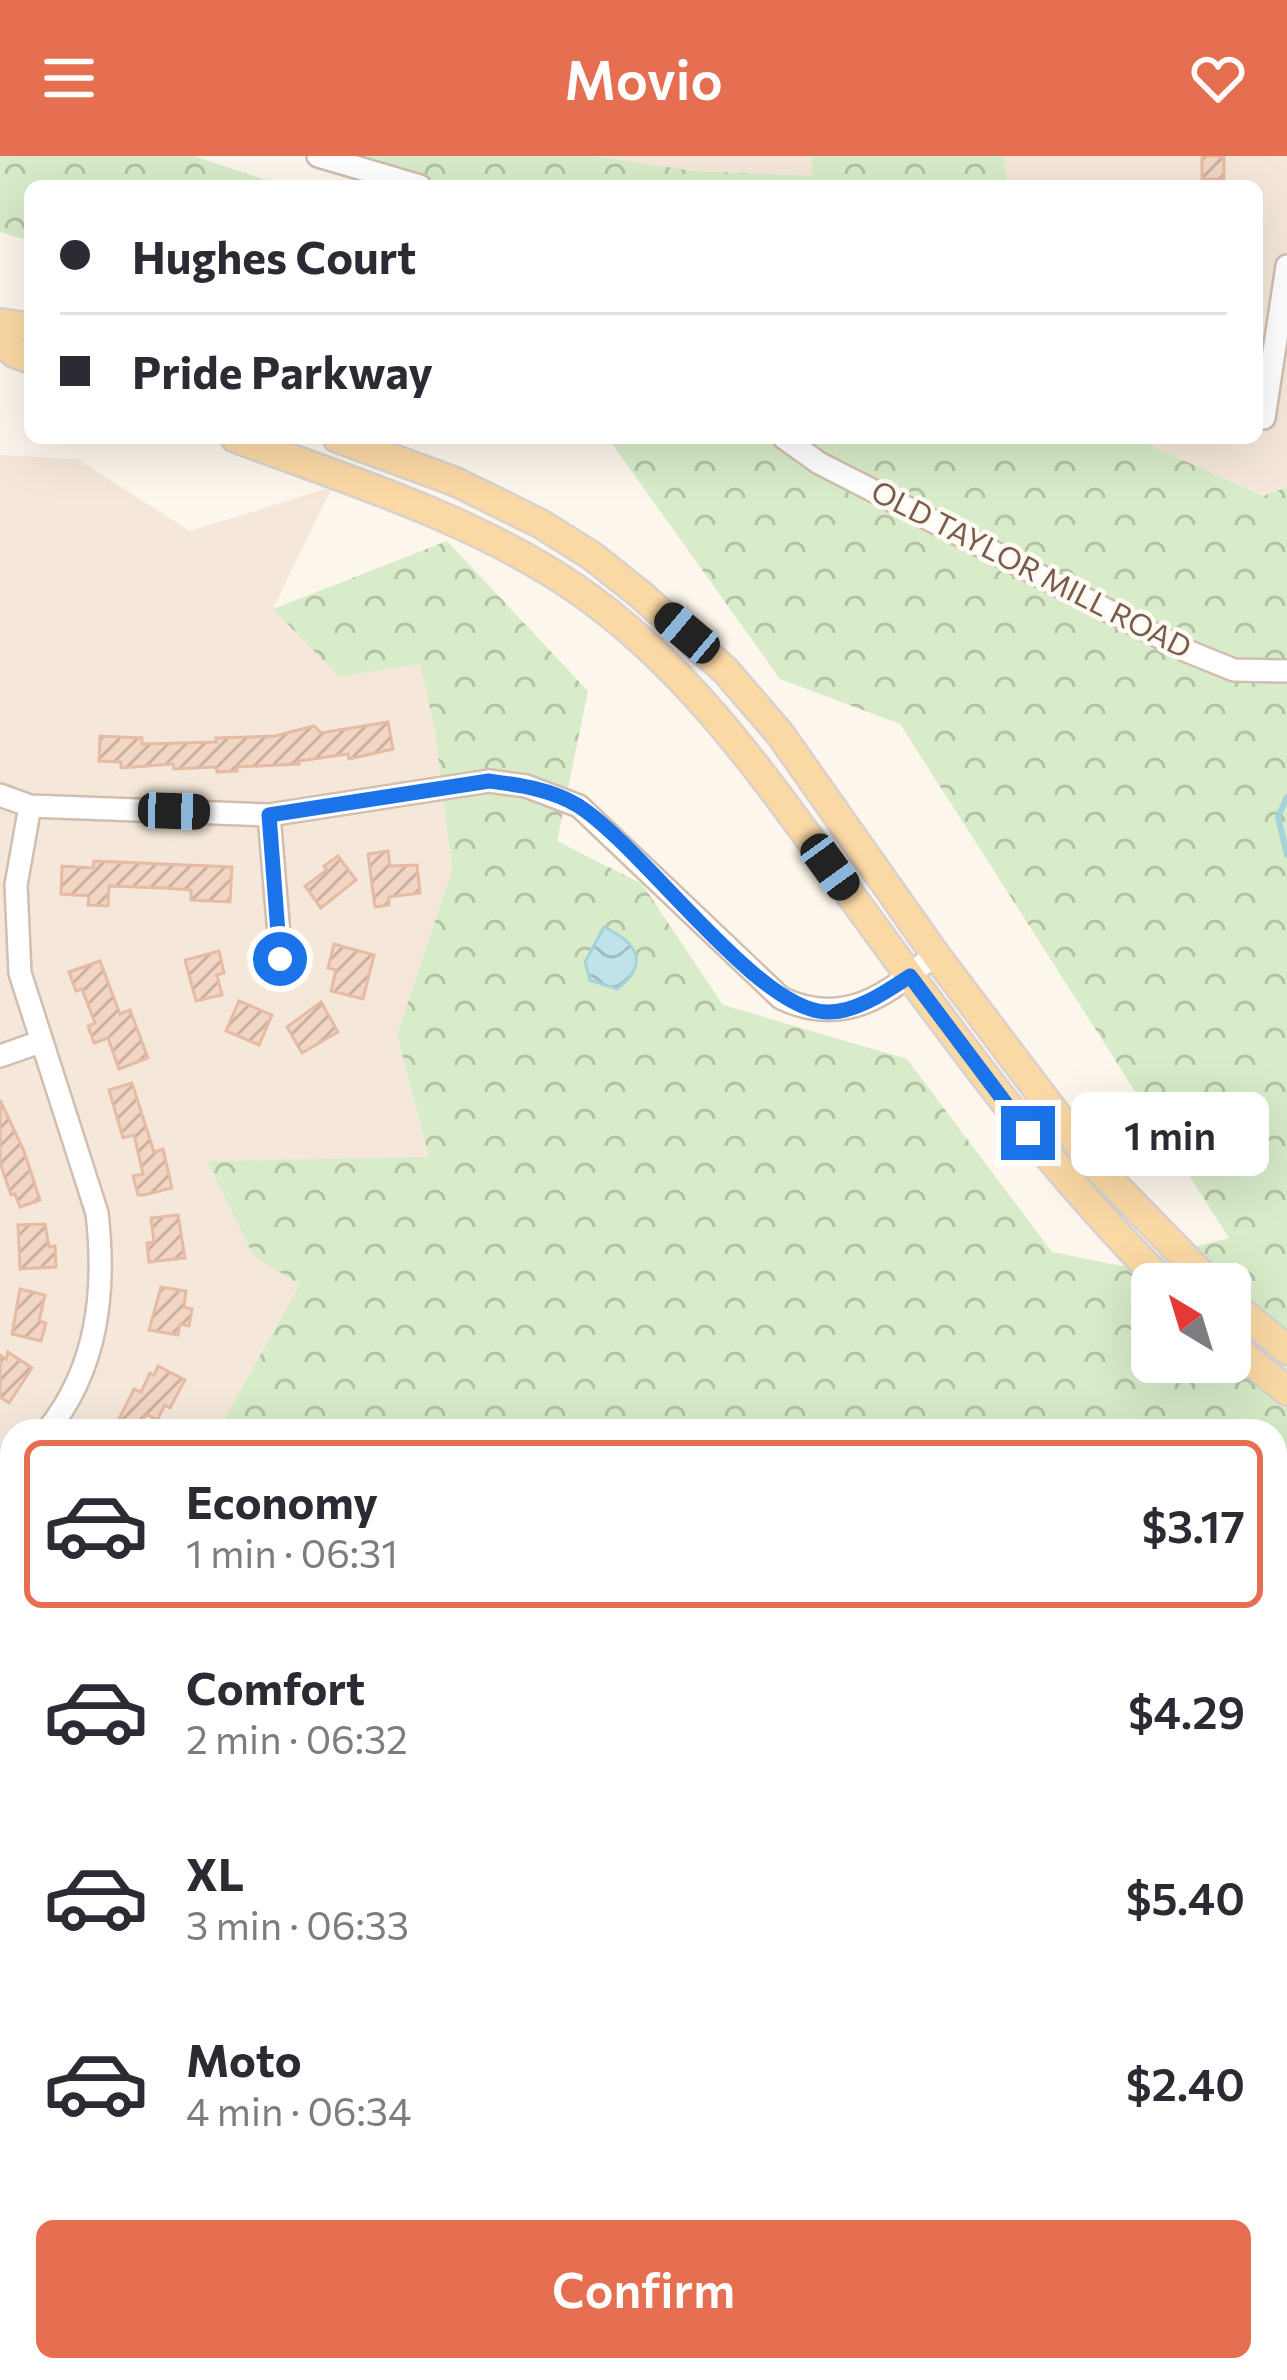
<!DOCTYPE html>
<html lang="en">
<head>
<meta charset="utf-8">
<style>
	body { margin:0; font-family:Commissioner,sans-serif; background:#f7f7f7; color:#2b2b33; height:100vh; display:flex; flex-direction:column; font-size:45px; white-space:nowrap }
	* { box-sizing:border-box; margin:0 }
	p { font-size:39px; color:#7c7c81 }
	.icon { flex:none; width:66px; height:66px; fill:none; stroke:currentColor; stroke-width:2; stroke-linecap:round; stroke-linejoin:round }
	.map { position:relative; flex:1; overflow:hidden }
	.details { position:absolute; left:0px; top:1263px; width:1287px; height:963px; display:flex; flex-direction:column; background:#fff; border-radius:36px 36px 0 0; box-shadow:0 12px 48px #0002 }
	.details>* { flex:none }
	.top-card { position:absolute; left:24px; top:24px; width:1239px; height:264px; border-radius:18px; box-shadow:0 12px 48px #0002; display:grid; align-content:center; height:264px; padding:0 36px; background:#fff }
	.needle { width:78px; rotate:322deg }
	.controls { position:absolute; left:1131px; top:1107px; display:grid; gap:24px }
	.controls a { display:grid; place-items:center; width:120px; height:120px; border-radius:18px; background:#fff; box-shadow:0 12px 48px #0002; font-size:60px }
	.end { position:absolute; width:54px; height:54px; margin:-27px; border:15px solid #1a73e8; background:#fff; box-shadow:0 0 0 6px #fff }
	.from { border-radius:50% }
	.bubble { position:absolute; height:84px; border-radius:18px; background:#fff; box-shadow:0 12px 48px #0002; font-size:39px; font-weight:600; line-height:84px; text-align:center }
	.car { position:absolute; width:36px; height:72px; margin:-36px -18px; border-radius:15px; box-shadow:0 0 9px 3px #0007; background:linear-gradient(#222 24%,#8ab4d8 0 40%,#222 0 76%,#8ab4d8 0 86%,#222 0) }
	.top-card b { display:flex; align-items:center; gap:42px; height:114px; font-size:45px }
	.top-card b+b { border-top:3px solid #e1e1e2 }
	.top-card i { width:30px; height:30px; background:#2b2b33 }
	ul { padding:21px 0 0; list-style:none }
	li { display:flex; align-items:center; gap:36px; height:168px; margin:0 24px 18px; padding:0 12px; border:6px solid transparent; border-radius:18px }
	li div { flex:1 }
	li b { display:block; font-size:45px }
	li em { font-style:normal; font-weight:600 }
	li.active { border-color:#e76f51 }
	li>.icon { width:108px; height:108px; stroke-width:1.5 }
	.primary-button { display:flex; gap:24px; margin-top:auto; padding:24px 36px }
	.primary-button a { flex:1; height:138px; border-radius:18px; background:#e76f51; color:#fff; font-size:48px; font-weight:600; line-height:138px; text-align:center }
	header { display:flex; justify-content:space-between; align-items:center; height:156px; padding:0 36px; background:#e76f51; color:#fff; font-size:54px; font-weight:600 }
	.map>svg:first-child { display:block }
	.residential { fill:#f5e8da }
	.forest { fill:url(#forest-crowns); fill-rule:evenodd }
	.water { fill:url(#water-waves); stroke:#a5d3da; stroke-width:3 }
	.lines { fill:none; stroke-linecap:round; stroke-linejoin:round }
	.stream { stroke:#a5d3da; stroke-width:6 }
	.building { fill:url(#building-hatch); stroke:#e6bba3; stroke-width:3 }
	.minor-casing { stroke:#d1beb0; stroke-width:26 }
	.major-casing { stroke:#dad1cd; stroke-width:32 }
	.minor { stroke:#fff; stroke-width:21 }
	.major { stroke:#fbd9a5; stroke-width:27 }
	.route { stroke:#1a73e8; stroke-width:15 }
	.labels { text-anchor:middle; stroke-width:9; stroke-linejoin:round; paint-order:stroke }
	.street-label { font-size:30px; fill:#7a5c4d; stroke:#fffaf3 }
</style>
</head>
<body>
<header><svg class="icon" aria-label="menu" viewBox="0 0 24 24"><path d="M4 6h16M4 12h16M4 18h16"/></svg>Movio<svg class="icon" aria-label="heart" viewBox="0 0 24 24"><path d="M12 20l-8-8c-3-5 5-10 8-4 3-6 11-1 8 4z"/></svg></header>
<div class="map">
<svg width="1287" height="2224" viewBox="0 0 1287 2224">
	<defs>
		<pattern id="forest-crowns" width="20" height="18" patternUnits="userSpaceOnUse" patternTransform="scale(3)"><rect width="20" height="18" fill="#d8ecc9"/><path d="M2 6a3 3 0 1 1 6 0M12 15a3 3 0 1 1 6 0" fill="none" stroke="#b4c2a5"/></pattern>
		<pattern id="water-waves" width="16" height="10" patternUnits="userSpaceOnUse" patternTransform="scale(3)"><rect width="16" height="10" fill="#bfe3e8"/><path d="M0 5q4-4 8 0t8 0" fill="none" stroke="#a0bbbe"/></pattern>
		<pattern id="building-hatch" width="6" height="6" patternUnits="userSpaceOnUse" patternTransform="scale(3)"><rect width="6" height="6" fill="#f3d5c3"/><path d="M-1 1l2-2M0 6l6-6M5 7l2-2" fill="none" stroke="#cab0a1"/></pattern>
	</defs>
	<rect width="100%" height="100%" fill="#fdf6ec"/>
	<!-- residential -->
	<path class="residential" d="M594,0H811L814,20L694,15Z
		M1003,0H1287V331L1264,340L1134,282H1257V30H1012L1008,29Z
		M0,299L77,303L190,375L332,331L273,453L339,521L420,508L435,575L452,714L397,879L429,1002L208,1005L300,1128L222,1267L212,1275H12V1929L0,1945Z"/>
	<!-- forest -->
	<path class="forest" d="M0,0H194L284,30H30V85L0,76Z
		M356,0H594L694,15L813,20L811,0H1003L1008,29L1012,30H359Z
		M608,282H1134L1263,340L1287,331V2224H0V1945L12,1929V2214H1275V1275H212L222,1267L300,1128L254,1101L207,1005L429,1001L397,879L452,714L435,575L420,508L339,521L273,453L447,385L588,535L557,685L642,728L723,849L907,903L1052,1096L1121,1110L1229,1082L900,568L780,523ZM1152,1128H1230V1206H1152Z"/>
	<!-- water -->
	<path class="water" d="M604,771C636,786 651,807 617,833L590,824L585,806Z"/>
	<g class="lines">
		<!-- stream -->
		<path class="stream" d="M1287,641L1278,661L1287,699
			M1275,1417L1287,1413
			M577,2214L593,2224
			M375,2224L400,2214
			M744,2224L751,2214"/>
	</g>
	<!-- building -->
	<path class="building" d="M1202,0H1224V23H1202Z
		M388,566L393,593L349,603L348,598L299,605V608L237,611V615L217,616L216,611L174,613L173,608L121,612V606L99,605L100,580L142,582V588L216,586V582L275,580L314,570L321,577Z
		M388,695L390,710L417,709L420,737L389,741V749L375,751L368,698Z
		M338,700L356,724L321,752L305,730L327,714L324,710Z
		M94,705L232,711L230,746L191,744V734L163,732L109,730L108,750L88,749L89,740L61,738L62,710L93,712Z
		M334,788L374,799L363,843L331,835L336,814L328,812Z
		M219,795L224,817L217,819L222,839L196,845L185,804Z
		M100,805L120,858L130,854L148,902L119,913L108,882L94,887L88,870L95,867L82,833L76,835L69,816Z
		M239,845L272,859L259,889L226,875Z
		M321,846L338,876L302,897L287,871Z
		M132,927L154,996L163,993L172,1032L144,1039H138L133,1020L143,1018L134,979L123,982L109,934Z
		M0,944L24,995L40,1044L20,1051L15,1038L11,1039L0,1007Z
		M178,1059L185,1102L149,1106L147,1087L154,1086L151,1062Z
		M45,1068L49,1091L55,1090L56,1111L20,1113L18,1069Z
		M161,1131L186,1135L184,1151L192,1153L189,1170L180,1168L178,1179L149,1174Z
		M20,1133L45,1139L39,1165L46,1167L41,1185L12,1178Z
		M8,1196L32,1212L9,1247L0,1241V1199L6,1203Z
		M158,1210L185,1224L170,1252L165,1249L157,1264L146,1258L137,1275H113L134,1233L141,1236L150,1217L154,1219Z"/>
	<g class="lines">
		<!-- minor casing -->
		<g class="minor-casing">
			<path id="minor" d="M318,0L420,30
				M1264,262L1287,110
				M784,282L819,307L1187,495L1234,514L1287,515
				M0,639L30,650L269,659L489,625L526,630L579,650L781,842C844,872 888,839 935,798
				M30,650L16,729L20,817L97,1057C106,1135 98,1212 47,1275
				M269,659L281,803
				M0,900L40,886
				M0,1323L12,1313
				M0,1453L12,1478
				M0,1765L12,1760"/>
		</g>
		<!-- major casing -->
		<g class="major-casing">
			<path id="major" d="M0,167L30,171
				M0,184L14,197L30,203
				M235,282C350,325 472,362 575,432C691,511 770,629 852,741C950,875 1047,1011 1165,1128
				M337,282L456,326L541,368L592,400L640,438L725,514L780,578L935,798L1092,1006L1211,1128
				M1230,1146L1287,1194
				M1230,1188L1287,1235"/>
		</g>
		<!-- minor -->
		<use href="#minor" class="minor"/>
		<!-- major -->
		<use href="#major" class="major"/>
	</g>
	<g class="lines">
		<!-- route -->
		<path class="route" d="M280,803L269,659L489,625C519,629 550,633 577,649C642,689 757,855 827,856C856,857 887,835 910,820L1028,977"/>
	</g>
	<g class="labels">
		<!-- street labels -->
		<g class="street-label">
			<text transform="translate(1031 414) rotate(27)" y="10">OLD TAYLOR MILL ROAD</text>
		</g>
	</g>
</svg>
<div class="controls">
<a><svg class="needle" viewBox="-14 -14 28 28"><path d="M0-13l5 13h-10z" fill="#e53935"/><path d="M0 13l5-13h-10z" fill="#7c7c81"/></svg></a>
</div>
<i class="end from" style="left:280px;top:803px"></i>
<i class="end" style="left:1028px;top:977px"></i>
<div class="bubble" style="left:1071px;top:936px;width:198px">1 min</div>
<i class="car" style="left:687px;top:477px;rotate:310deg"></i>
<i class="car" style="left:174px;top:655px;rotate:92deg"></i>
<i class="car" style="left:830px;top:711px;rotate:144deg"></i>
<div class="top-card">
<b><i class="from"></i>Hughes Court</b>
<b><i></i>Pride Parkway</b>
</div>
<section class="details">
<ul>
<li class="active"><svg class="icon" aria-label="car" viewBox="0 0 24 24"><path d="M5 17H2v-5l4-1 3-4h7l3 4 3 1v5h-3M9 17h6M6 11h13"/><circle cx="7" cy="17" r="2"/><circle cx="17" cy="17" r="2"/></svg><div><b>Economy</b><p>1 min · 06:31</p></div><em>$3.17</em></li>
<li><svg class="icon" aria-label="car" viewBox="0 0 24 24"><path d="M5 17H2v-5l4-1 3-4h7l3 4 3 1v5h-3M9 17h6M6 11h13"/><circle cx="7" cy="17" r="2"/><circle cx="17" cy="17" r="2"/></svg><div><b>Comfort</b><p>2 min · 06:32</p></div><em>$4.29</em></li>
<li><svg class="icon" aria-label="car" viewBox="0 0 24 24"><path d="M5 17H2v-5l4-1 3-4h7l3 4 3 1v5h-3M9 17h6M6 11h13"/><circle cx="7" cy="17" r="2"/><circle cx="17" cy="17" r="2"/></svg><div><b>XL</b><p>3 min · 06:33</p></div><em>$5.40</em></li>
<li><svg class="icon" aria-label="car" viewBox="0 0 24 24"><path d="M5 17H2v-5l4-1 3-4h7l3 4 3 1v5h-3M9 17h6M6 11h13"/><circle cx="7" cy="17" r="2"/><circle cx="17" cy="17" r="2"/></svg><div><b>Moto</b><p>4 min · 06:34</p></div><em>$2.40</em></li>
</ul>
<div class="primary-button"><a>Confirm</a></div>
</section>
</div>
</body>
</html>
